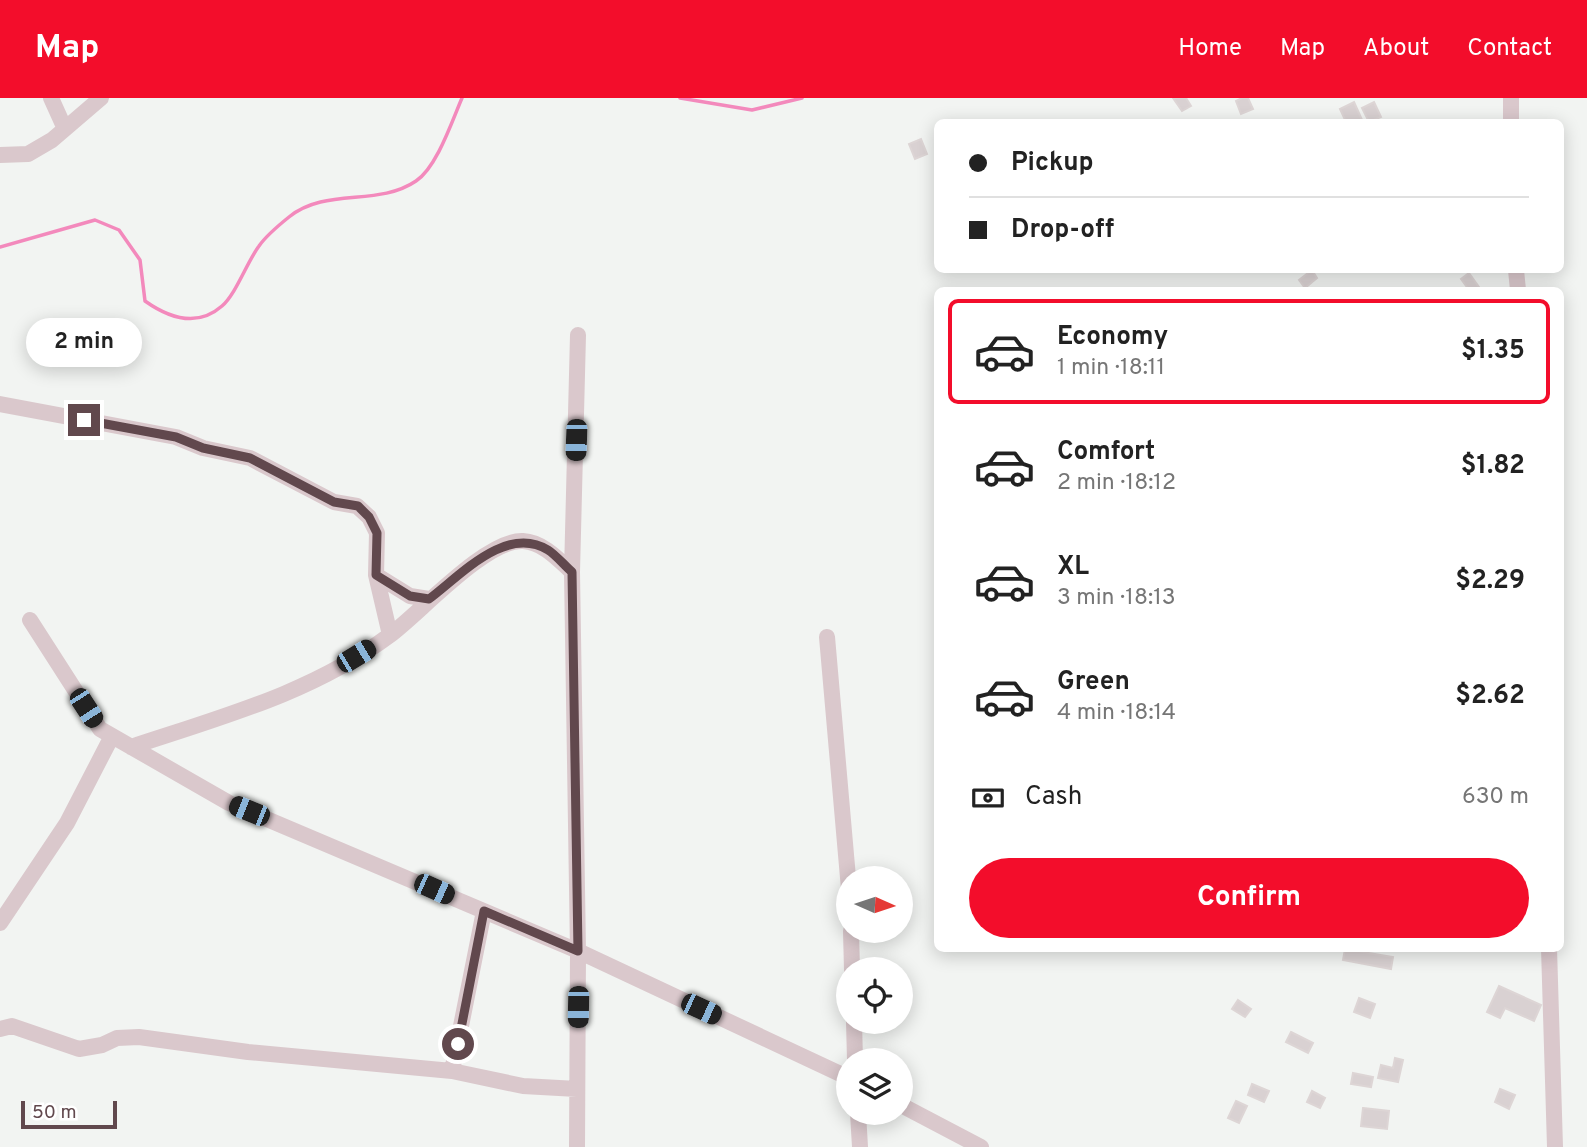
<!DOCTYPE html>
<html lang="en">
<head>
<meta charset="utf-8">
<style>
	body { margin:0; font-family:Overpass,sans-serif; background:#f2f2f2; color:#222; height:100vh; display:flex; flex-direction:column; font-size:26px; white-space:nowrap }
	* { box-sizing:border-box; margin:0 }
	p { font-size:23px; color:#767676 }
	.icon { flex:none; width:38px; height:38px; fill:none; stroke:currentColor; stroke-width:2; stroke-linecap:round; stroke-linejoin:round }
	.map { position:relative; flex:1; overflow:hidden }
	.details { position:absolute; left:934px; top:189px; width:630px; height:665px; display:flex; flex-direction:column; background:#fff; border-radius:10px; box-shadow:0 4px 18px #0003 }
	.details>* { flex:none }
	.guide { position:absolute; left:934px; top:21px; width:630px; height:154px; border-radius:10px; box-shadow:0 4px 18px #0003; display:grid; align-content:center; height:154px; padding:0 35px; background:#fff }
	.needle { width:46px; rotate:93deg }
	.controls { position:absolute; left:836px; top:768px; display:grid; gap:14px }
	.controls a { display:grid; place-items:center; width:77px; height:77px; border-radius:50%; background:#fff; box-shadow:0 4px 18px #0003; font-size:35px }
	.scale { position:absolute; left:21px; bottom:18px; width:96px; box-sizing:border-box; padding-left:7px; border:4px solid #61484d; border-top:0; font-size:19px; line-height:24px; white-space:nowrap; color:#61484d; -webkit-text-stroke:5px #fff; paint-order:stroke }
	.end { position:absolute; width:32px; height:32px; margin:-16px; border:9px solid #61484d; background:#fff; box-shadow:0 0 0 4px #fff }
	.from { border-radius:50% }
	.bubble { position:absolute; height:49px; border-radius:24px; background:#fff; box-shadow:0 4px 18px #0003; font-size:23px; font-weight:700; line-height:49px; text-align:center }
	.car { position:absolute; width:21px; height:42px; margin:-21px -10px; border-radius:9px; box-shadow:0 0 5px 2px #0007; background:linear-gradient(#222 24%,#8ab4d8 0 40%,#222 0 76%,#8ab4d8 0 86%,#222 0) }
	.guide b { display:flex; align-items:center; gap:24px; height:66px; font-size:26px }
	.guide b+b { border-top:2px solid #e0e0e0 }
	.guide i { width:18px; height:18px; background:#222 }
	ul { padding:12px 0 0; list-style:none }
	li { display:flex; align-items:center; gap:21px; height:105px; margin:0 14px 10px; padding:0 21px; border:4px solid transparent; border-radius:10px }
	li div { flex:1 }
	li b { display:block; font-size:26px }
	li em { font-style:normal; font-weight:700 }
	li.current { border-color:#f30d2b }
	li>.icon { width:63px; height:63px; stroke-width:1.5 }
	.pay { display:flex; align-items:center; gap:18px; height:77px; padding:0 35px; font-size:26px }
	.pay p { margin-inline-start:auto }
	.cta { display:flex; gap:14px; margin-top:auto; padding:14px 35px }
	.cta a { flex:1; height:80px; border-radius:42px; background:#f30d2b; color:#fff; font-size:28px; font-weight:700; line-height:80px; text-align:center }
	header { display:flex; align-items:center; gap:42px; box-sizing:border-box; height:98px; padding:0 35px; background:#f30d2b; color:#fff }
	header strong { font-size:33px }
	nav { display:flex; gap:38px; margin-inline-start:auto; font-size:24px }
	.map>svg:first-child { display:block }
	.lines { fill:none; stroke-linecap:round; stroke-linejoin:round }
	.stream { stroke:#f389bc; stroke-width:3.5 }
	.building { fill:#d9d1d2; stroke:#ddd5d5; stroke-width:2 }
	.minor { stroke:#dac8cc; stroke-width:16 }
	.route { stroke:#61484d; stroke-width:9 }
</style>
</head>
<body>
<header>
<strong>Map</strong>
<nav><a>Home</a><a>Map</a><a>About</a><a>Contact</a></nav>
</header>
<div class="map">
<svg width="1587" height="1049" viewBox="0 0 1587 1049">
	<rect width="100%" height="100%" fill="#f2f4f2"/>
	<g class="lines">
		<!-- stream -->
		<path class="stream" d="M680,0L752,12L802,0
			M0,149L95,122L119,132L140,162L145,203C169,220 197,230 222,208C236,196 247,164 259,148C266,138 279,127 289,119C326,89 378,109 416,83C437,69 452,23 462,0"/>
	</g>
	<!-- building -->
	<path class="building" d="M1173,0H1186L1191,8L1182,13Z
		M1242,0H1248L1253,11L1241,16L1236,3Z
		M1354,4L1363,24H1346L1340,11Z
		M1374,4L1381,19L1369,24L1362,10Z
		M921,41L927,56L915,61L909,46Z
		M1312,172L1317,180L1305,190L1299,182Z
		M1469,175L1479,189L1475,192H1469L1461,181Z
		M1345,851L1393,859L1391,871L1343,862Z
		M1499,888L1541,907L1534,923L1505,910L1500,920L1487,914Z
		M1359,900L1375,906L1370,920L1354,914Z
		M1238,902L1251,911L1245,919L1232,911Z
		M1291,934L1313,945L1308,955L1286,944Z
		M1395,960L1403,962L1398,984L1378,980L1381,967L1393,970Z
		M1353,975L1373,979L1371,989L1351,986Z
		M1252,986L1269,993L1264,1004L1248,997Z
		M1500,991L1515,997L1509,1011L1495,1004Z
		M1312,993L1325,1000L1320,1010L1307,1004Z
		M1236,1003L1247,1008L1239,1025L1228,1020Z
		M1363,1010L1389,1013L1387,1031L1361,1028Z"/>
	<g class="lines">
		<!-- minor -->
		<path class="minor" d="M51,0L65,31
			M1511,0V24
			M0,57L28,56L52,42L101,0
			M1516,172L1518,192
			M0,306L176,339L203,350L250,360L334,404L357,408L369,419L377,435L376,477L410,498L429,501
			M376,477L390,537
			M30,522L100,631L229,705L578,853L849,980
			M827,539L849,791
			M131,649C221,619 312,595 390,537C419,516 486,441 523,443C543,444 559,462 572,474
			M0,825L67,725L112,638
			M851,833L852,872
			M1549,850L1555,1049
			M854,924L855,962
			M0,931L12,928L79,951L102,947L117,940L139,939L248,954L452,973L523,988L577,991
			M452,973L484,813
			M901,1007L981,1049
			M858,1015L860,1049
			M577,1049L578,853L572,474L578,237"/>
	</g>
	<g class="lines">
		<!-- route -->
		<path class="route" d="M84,322L176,339L203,350L250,360L334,404L358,408L369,419L377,435L376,477L410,498L429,501C460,478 506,426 548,452C556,457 564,467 572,474L578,853L484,813L458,946"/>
	</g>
</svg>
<div class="controls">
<a><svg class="needle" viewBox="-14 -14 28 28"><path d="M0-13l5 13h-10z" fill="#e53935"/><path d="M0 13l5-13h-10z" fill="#767676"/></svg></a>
<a><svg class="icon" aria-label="locate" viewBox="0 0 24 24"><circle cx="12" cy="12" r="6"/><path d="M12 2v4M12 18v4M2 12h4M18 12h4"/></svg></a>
<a><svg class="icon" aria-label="layers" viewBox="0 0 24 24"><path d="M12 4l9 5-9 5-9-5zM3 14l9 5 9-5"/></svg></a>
</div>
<div class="scale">50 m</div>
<i class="end from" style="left:458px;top:946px"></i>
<i class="end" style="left:84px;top:322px"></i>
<div class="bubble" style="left:26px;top:220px;width:116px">2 min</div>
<i class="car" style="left:576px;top:342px;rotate:182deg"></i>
<i class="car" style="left:356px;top:558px;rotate:59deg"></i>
<i class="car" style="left:86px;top:610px;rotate:147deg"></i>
<i class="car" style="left:249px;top:713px;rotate:292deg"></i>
<i class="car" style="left:434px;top:791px;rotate:114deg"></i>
<i class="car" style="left:578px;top:909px;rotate:181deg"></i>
<i class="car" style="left:701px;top:911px;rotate:115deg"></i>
<div class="guide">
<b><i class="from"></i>Pickup</b>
<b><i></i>Drop-off</b>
</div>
<section class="details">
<ul>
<li class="current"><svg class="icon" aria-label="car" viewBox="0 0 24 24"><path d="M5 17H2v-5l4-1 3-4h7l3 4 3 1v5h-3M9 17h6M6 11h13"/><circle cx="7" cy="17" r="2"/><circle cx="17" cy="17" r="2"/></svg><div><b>Economy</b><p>1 min · 18:11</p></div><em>$1.35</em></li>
<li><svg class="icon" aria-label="car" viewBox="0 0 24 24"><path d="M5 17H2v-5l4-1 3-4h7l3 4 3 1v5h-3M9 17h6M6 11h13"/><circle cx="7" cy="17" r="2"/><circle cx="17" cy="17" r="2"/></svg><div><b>Comfort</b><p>2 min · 18:12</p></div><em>$1.82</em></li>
<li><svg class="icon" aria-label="car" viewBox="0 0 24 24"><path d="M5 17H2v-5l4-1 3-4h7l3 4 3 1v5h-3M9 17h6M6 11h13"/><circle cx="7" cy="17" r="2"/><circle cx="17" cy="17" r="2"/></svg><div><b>XL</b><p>3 min · 18:13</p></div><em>$2.29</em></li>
<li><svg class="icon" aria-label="car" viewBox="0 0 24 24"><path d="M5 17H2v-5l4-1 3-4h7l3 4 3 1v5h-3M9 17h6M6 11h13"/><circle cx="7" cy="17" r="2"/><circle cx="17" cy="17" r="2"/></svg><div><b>Green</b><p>4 min · 18:14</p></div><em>$2.62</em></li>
</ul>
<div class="pay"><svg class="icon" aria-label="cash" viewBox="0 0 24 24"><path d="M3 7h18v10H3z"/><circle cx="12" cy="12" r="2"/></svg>Cash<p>630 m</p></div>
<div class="cta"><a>Confirm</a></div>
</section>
</div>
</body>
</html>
